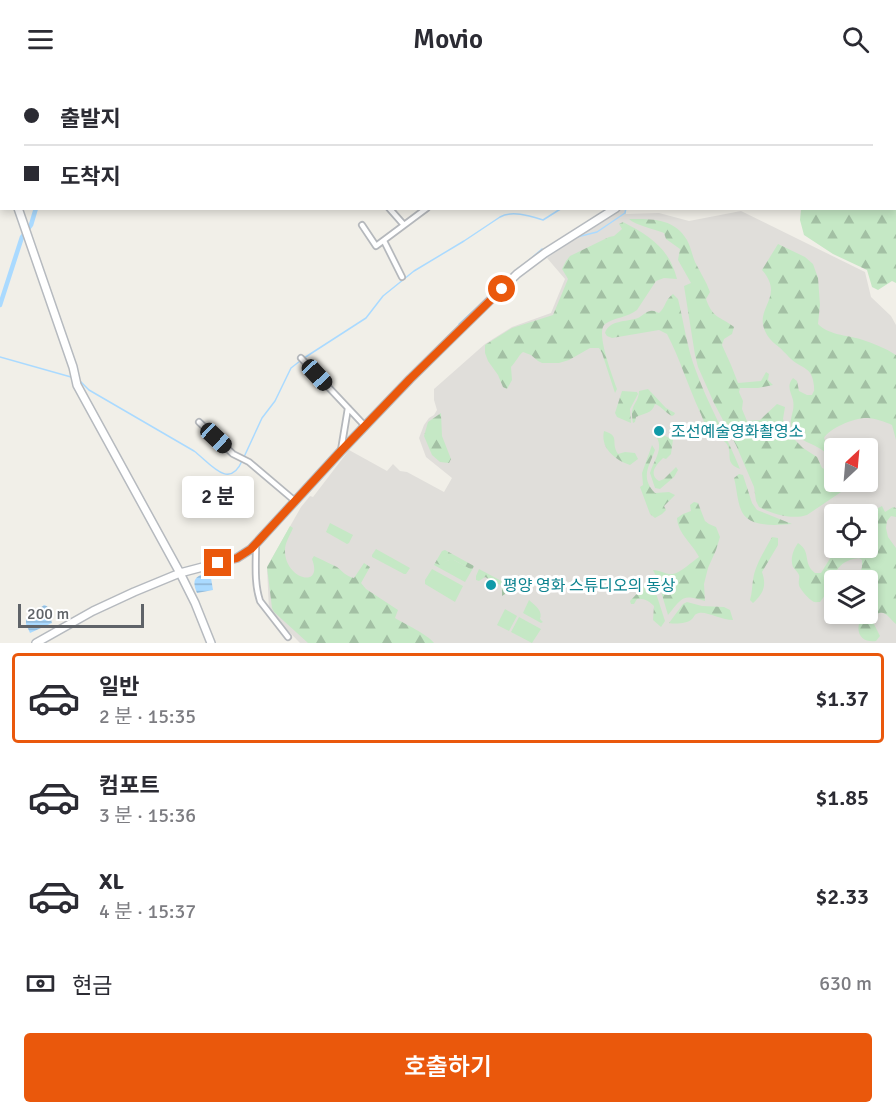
<!DOCTYPE html>
<html lang="ko">
<head>
<meta charset="utf-8">
<style>
	body { margin:0; font-family:Signika,"Noto Sans KR",sans-serif; background:#f7f7f7; color:#2b2b33; height:100vh; display:flex; flex-direction:column; font-size:22px; white-space:nowrap }
	* { box-sizing:border-box; margin:0 }
	p { font-size:20px; color:#7c7c81 }
	.icon { flex:none; width:33px; height:33px; fill:none; stroke:currentColor; stroke-width:2; stroke-linecap:round; stroke-linejoin:round }
	.map { position:relative; height:565px; overflow:hidden }
	.side { display:flex; flex-direction:column; background:#fff; flex:1 }
	.side>* { flex:none }
	.banner { position:absolute; left:0px; top:0px; width:897px; height:132px; box-shadow:0 3px 9px #0003; display:grid; align-content:center; height:132px; padding:0 24px; background:#fff }
	.needle { width:39px; rotate:26deg }
	.buttons { position:absolute; left:824px; top:360px; display:grid; gap:12px }
	.buttons a { display:grid; place-items:center; width:54px; height:54px; border-radius:6px; background:#fff; box-shadow:0 3px 9px #0003; font-size:30px }
	.scale { position:absolute; left:18px; bottom:15px; width:126px; box-sizing:border-box; padding-left:6px; border:3px solid #5f6368; border-top:0; font-size:16px; line-height:21px; white-space:nowrap; color:#5f6368; -webkit-text-stroke:4px #fff; paint-order:stroke }
	.end { position:absolute; width:27px; height:27px; margin:-14px; border:8px solid #ea580c; background:#fff; box-shadow:0 0 0 3px #fff }
	.from { border-radius:50% }
	.bubble { position:absolute; height:42px; border-radius:6px; background:#fff; box-shadow:0 3px 9px #0003; font-size:20px; font-weight:600; line-height:42px; text-align:center }
	.car { position:absolute; width:18px; height:36px; margin:-18px -9px; border-radius:8px; box-shadow:0 0 4px 2px #0007; background:linear-gradient(#222 24%,#8ab4d8 0 40%,#222 0 76%,#8ab4d8 0 86%,#222 0) }
	.banner b { display:flex; align-items:center; gap:21px; height:57px; font-size:22px }
	.banner b+b { border-top:2px solid #e1e1e2 }
	.banner i { width:15px; height:15px; background:#2b2b33 }
	ul { padding:10px 0 0; list-style:none }
	li { display:flex; align-items:center; gap:18px; height:90px; margin:0 12px 9px; padding:0 12px; border:3px solid transparent; border-radius:6px }
	li div { flex:1 }
	li b { display:block; font-size:22px }
	li em { font-style:normal; font-weight:600 }
	li.active { border-color:#ea580c }
	li>.icon { width:54px; height:54px; stroke-width:1.5 }
	.pay { display:flex; align-items:center; gap:15px; height:66px; padding:0 24px; font-size:22px }
	.pay p { margin-inline-start:auto }
	.button { display:flex; gap:12px; margin-top:auto; padding:12px 24px }
	.button a { flex:1; height:69px; border-radius:6px; background:#ea580c; color:#fff; font-size:24px; font-weight:600; line-height:69px; text-align:center }
	header { display:flex; justify-content:space-between; align-items:center; height:78px; padding:0 24px; background:#fff; font-size:27px; font-weight:600 }
	.map>svg:first-child { display:block }
	.industrial { fill:#e0deda; fill-rule:evenodd }
	.green { fill:#c5e8c5 }
	.forest { fill:url(#forest-firs) }
	.water { fill:url(#water-rules) }
	.lines { fill:none; stroke-linecap:round; stroke-linejoin:round }
	.stream { stroke:#aadaff; stroke-width:1.5 }
	.canal { stroke:#aadaff; stroke-width:4.5 }
	.street-casing { stroke:#b5b8bc; stroke-width:8 }
	.secondary-casing { stroke:#b6babf; stroke-width:10 }
	.street { stroke:#fff; stroke-width:4.5 }
	.secondary { stroke:#fff; stroke-width:7 }
	.route { stroke:#ea580c; stroke-width:8 }
	.culture-dot { fill:#0f9aa8; stroke:#fff; stroke-width:2 }
	.labels { text-anchor:middle; stroke-width:6; stroke-linejoin:round; paint-order:stroke }
	.culture-label { font-size:16px; fill:#0d838f; stroke:#fff; text-anchor:start }
</style>
</head>
<body>
<header><svg class="icon" aria-label="menu" viewBox="0 0 24 24"><path d="M4 6h16M4 12h16M4 18h16"/></svg>Movio<svg class="icon" aria-label="search" viewBox="0 0 24 24"><circle cx="10" cy="10" r="6"/><path d="M15 15l6 6"/></svg></header>
<div class="map">
<svg width="896" height="565" viewBox="0 0 896 565">
	<defs>
		<pattern id="forest-firs" width="22" height="20" patternUnits="userSpaceOnUse" patternTransform="scale(1.5)"><rect width="22" height="20" fill="#c5e8c5"/><path d="M5 1l3.5 6h-7zM16 11l3.5 6h-7z" fill="#a3c0a4"/></pattern>
		<pattern id="water-rules" width="6" height="5" patternUnits="userSpaceOnUse" patternTransform="scale(1.5)"><rect width="6" height="5" fill="#aadaff"/><path d="M0 2.5h6" fill="none" stroke="#8eb4d2"/></pattern>
	</defs>
	<rect width="100%" height="100%" fill="#f1efe8"/>
	<!-- industrial -->
	<path class="industrial" d="M619,131H626V136L659,135L689,143L741,133L865,194L871,219L891,238L896,247V565H300L269,533L267,489L301,429L310,418L313,419L349,372L387,393L393,386L400,393L407,394L444,414L452,400L426,379L419,360L424,347L429,340L434,337L437,332L434,322V311L485,266L512,249L551,235L565,201L547,180ZM834,370H867V404H834ZM834,436H867V470H834ZM834,502H867V536H834Z"/>
	<!-- green -->
	<path class="green" d="M330,445L353,457L349,465L347,466L326,454Z
		M376,471L410,490L406,496H404L372,479V477Z
		M449,482H454L472,492L465,504L434,487L435,485L440,486Z
		M432,491L463,508L455,524L425,506V502Z
		M529,522C535,528 543,532 540,541L543,544L541,545L523,535Z
		M505,531L517,538L509,553L497,547Z
		M519,539L541,551L532,565L511,554Z"/>
	<!-- forest -->
	<path class="forest" d="M896,127V205L892,203L878,212L872,209L867,192L833,176L804,157L800,142L801,131L896,130Z
		M629,141C652,141 674,140 687,162C691,169 692,177 695,184C700,194 706,203 710,214L706,221C713,241 720,238 734,249L732,256L724,261L722,267L731,287L738,305L761,303L766,294L769,296L768,302L773,307L758,310H740L739,314L743,323L742,331L747,343L760,342L777,326L785,329L783,341L790,357L803,370L817,379L822,390L834,395V404H850L851,405L850,408L807,437C792,442 773,436 759,429L756,423L754,409L736,367L714,325L698,289L695,277L684,208L691,205L678,182L680,171L666,161L664,155C654,151 635,147 629,141Z
		M623,144C650,158 669,170 677,201L664,200L656,203L637,232C627,240 615,239 605,246C595,254 613,299 617,311L615,315L602,275L599,270H590L569,282L559,285H542L538,283L531,277L523,274C518,278 516,284 511,289L512,302L507,311L503,309L498,297L488,283L485,275V267L512,250L553,237L568,201L562,191L566,183L570,178L609,159L614,158L622,151L619,146Z
		M778,166L805,179L813,186L818,200L820,227L818,246C829,257 846,257 860,261C873,265 885,270 896,277V362L892,347C886,344 874,340 868,340C856,339 829,350 824,360L827,367L834,373V382C829,378 824,373 819,370C809,364 793,361 791,346C790,338 795,333 793,322C791,314 786,308 793,300L797,303L799,313L807,317H812C815,310 814,315 814,308C812,288 803,292 791,281C788,279 787,276 784,274C780,269 774,266 770,261C747,231 788,222 762,192Z
		M673,216L678,221C684,245 687,270 696,293C708,327 727,358 740,391C723,385 734,375 726,365C723,361 718,361 714,358C707,353 703,341 700,334C688,308 680,281 667,256L659,252L612,260L607,258L605,255C609,242 626,244 638,240C642,238 645,234 650,233C654,232 656,234 659,235C666,229 664,223 673,216Z
		M648,311L666,330L675,335L674,337L672,338C666,335 661,328 655,326C652,336 644,335 636,339L635,344L633,345C629,325 638,328 639,313Z
		M622,313L637,314L638,316L630,331L631,345L617,339L615,335Z
		M441,335L442,358L451,381L449,385L440,384L432,377L424,358L428,344Z
		M654,352L669,360L671,354H674L671,376L666,381L663,380C656,387 648,396 659,403L664,401L676,389L678,392L674,399L660,411L655,410L650,395C655,379 666,369 653,354Z
		M604,353C621,358 610,364 618,376L625,374L635,375L638,381L630,387C615,382 600,370 604,353Z
		M652,367L655,372C649,389 640,399 655,415L669,414L675,417L664,428L666,432L662,436L655,440L650,436L640,409L643,407L642,395Z
		M739,396L743,397L752,425L757,432L792,446C777,447 750,450 742,434C737,424 737,411 734,400Z
		M694,424L698,425L705,443L709,446L716,449L720,459L716,472L708,490L704,506L705,523C682,516 683,519 668,537L657,500L653,492C660,492 666,497 673,496C680,495 693,483 699,479C692,465 678,456 677,440L683,436L691,433L690,427Z
		M882,428L885,434L893,429L896,430V439L891,438L887,443L886,450L888,459L896,470V546C890,541 885,531 877,536L874,546L880,558L876,563C865,565 856,558 859,546L867,540L870,533L867,525V502H858L862,489V482L859,480C830,483 836,506 820,524C816,524 814,525 811,522C808,520 799,510 799,507C798,503 800,500 799,497C798,494 795,492 793,489C790,481 793,472 798,465C812,474 802,485 815,495H821L834,474L838,470H867V451L876,431Z
		M290,448L293,450C290,457 285,465 285,472C284,501 324,512 312,481L314,478C318,480 333,487 337,489C343,494 346,498 354,500L364,485L370,489L361,505L366,511L398,532L395,540C405,546 427,556 434,565H308L274,534L272,530L267,489Z
		M772,459L778,460V467L762,494C767,508 763,516 753,525L750,522C752,515 752,509 753,502C755,487 765,472 772,459Z
		M445,472L474,488L472,492L454,482H449L440,487L435,485L442,473Z
		M479,491L511,508L508,514L502,518V508L485,499L479,503L476,502V498Z
		M649,503L654,509L665,543L661,549L653,542L654,528C649,523 644,520 637,521L634,526H631L630,523Z
		M687,524L702,528L724,529L730,532L733,542C722,542 706,533 699,535C694,536 695,538 692,541C687,546 675,546 669,545L683,526Z"/>
	<!-- water -->
	<path class="water" d="M210,494L213,512L197,515C191,500 196,498 210,494Z
		M44,527C53,530 50,538 52,545L30,555L26,546V541Z"/>
	<g class="lines">
		<!-- stream -->
		<path class="stream" d="M777,2L778,0
			M577,159L597,154L625,135L626,130
			M547,178L565,166
			M521,189L542,171L544,174
			M459,246L511,198
			M0,279L71,299
			M304,280L366,240L383,218L414,193L464,163L500,139C512,132 530,138 543,142L562,130
			M79,302L89,312L194,373C209,384 229,413 242,383
			M244,379L262,340L275,323L291,290L300,283"/>
		<!-- canal -->
		<path class="canal" d="M77,2V0
			M0,227L22,159L31,147L36,130"/>
		<!-- street casing -->
		<g class="street-casing">
			<path id="street" d="M400,0V2
				M460,0V2
				M389,130L404,147
				M362,147L376,168L427,130
				M384,163L402,199
				M301,280L365,348
				M199,344L233,376L249,384L295,423
				M341,372L348,330
				M256,467C256,485 254,505 260,523L288,559"/>
		</g>
		<!-- secondary casing -->
		<g class="secondary-casing">
			<path id="secondary" d="M555,0V2
				M0,82L2,86
				M18,130L73,289L77,307L83,318L180,495L195,525L211,565
				M36,565L93,533L134,514L180,495L237,480L251,471L341,373L410,301L517,196L545,175L616,130"/>
		</g>
		<!-- street -->
		<use href="#street" class="street"/>
		<!-- secondary -->
		<use href="#secondary" class="secondary"/>
	</g>
	<g class="lines">
		<!-- route -->
		<path class="route" d="M218,485L237,480L251,471L341,373L410,301L502,211"/>
	</g>
	<!-- markers -->
	<g class="culture-dot">
		<circle cx="659" cy="353" r="6"/>
		<circle cx="491" cy="507" r="6"/>
	</g>
	<g class="labels">
		<!-- culture labels -->
		<g class="culture-label">
			<text x="671" y="359">조선예술영화촬영소</text>
			<text x="503" y="513">평양 영화 스튜디오의 동상</text>
		</g>
	</g>
</svg>
<div class="buttons">
<a><svg class="needle" viewBox="-14 -14 28 28"><path d="M0-13l5 13h-10z" fill="#e53935"/><path d="M0 13l5-13h-10z" fill="#7c7c81"/></svg></a>
<a><svg class="icon" aria-label="locate" viewBox="0 0 24 24"><circle cx="12" cy="12" r="6"/><path d="M12 2v4M12 18v4M2 12h4M18 12h4"/></svg></a>
<a><svg class="icon" aria-label="layers" viewBox="0 0 24 24"><path d="M12 4l9 5-9 5-9-5zM3 14l9 5 9-5"/></svg></a>
</div>
<div class="scale">200 m</div>
<i class="end from" style="left:502px;top:211px"></i>
<i class="end" style="left:218px;top:485px"></i>
<div class="bubble" style="left:182px;top:398px;width:72px">2 분</div>
<i class="car" style="left:317px;top:297px;rotate:137deg"></i>
<i class="car" style="left:216px;top:360px;rotate:133deg"></i>
<div class="banner">
<b><i class="from"></i>출발지</b>
<b><i></i>도착지</b>
</div>
</div>
<section class="side">
<ul>
<li class="active"><svg class="icon" aria-label="car" viewBox="0 0 24 24"><path d="M5 17H2v-5l4-1 3-4h7l3 4 3 1v5h-3M9 17h6M6 11h13"/><circle cx="7" cy="17" r="2"/><circle cx="17" cy="17" r="2"/></svg><div><b>일반</b><p>2 분 · 15:35</p></div><em>$1.37</em></li>
<li><svg class="icon" aria-label="car" viewBox="0 0 24 24"><path d="M5 17H2v-5l4-1 3-4h7l3 4 3 1v5h-3M9 17h6M6 11h13"/><circle cx="7" cy="17" r="2"/><circle cx="17" cy="17" r="2"/></svg><div><b>컴포트</b><p>3 분 · 15:36</p></div><em>$1.85</em></li>
<li><svg class="icon" aria-label="car" viewBox="0 0 24 24"><path d="M5 17H2v-5l4-1 3-4h7l3 4 3 1v5h-3M9 17h6M6 11h13"/><circle cx="7" cy="17" r="2"/><circle cx="17" cy="17" r="2"/></svg><div><b>XL</b><p>4 분 · 15:37</p></div><em>$2.33</em></li>
</ul>
<div class="pay"><svg class="icon" aria-label="cash" viewBox="0 0 24 24"><path d="M3 7h18v10H3z"/><circle cx="12" cy="12" r="2"/></svg>현금<p>630 m</p></div>
<div class="button"><a>호출하기</a></div>
</section>
</body>
</html>
